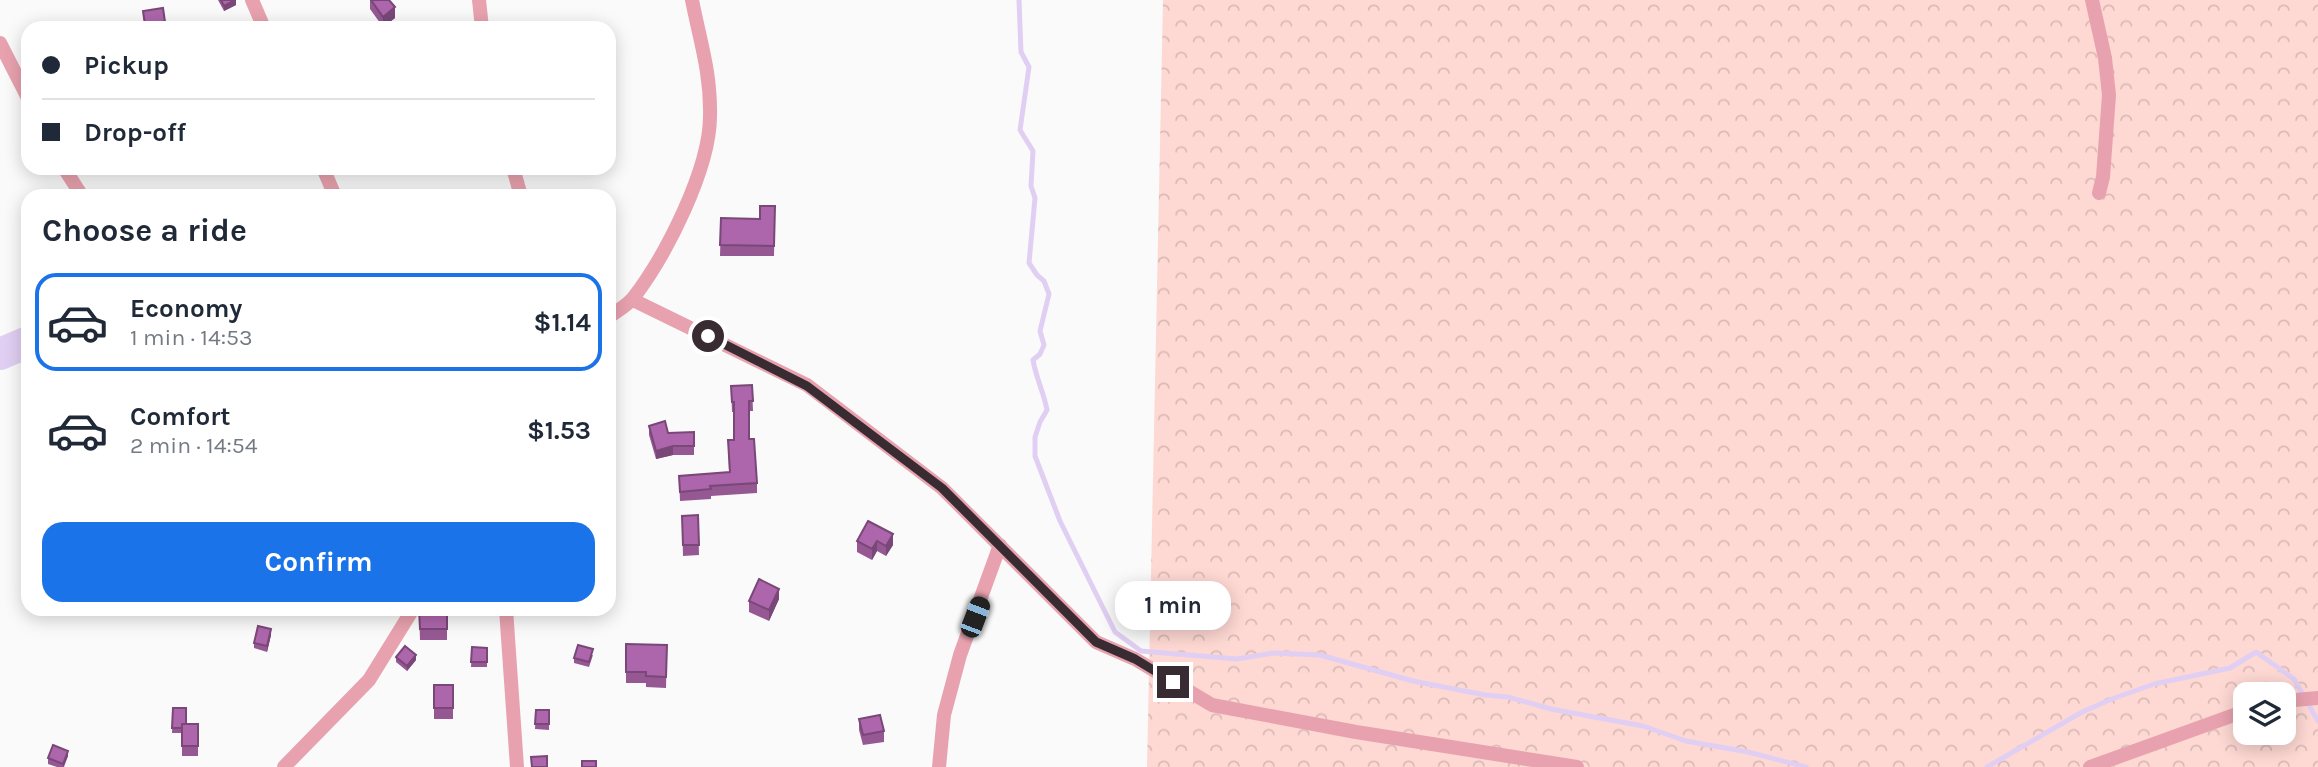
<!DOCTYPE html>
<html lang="en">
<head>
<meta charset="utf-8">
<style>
	body { margin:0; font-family:Karla,sans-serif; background:#f2f2f3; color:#1f2937; height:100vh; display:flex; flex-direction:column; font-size:26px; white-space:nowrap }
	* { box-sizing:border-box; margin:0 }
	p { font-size:23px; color:#747a83 }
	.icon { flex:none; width:38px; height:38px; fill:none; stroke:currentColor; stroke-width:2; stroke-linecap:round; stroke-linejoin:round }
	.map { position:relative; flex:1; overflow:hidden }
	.sheet { position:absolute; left:21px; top:189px; width:595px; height:427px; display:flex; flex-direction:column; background:#fff; border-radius:21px; box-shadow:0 4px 18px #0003 }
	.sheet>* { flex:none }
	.top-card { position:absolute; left:21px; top:21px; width:595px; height:154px; border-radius:21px; box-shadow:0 4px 18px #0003; display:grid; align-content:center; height:154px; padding:0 21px; background:#fff }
	.buttons { position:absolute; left:2233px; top:682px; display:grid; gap:14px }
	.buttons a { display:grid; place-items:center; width:63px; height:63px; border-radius:14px; background:#fff; box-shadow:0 4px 18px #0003; font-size:35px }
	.end { position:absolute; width:32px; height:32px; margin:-16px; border:9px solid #382c32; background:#fff; box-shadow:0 0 0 4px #fff }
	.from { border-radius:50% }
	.bubble { position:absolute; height:49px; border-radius:21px; background:#fff; box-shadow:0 4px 18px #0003; font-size:23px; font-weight:700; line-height:49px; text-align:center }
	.car { position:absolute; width:21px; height:42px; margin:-21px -10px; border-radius:9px; box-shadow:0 0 5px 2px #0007; background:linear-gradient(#222 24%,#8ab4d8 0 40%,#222 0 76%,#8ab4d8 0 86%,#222 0) }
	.top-card b { display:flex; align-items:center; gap:24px; height:66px; font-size:26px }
	.top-card b+b { border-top:2px solid #e0e1e3 }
	.top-card i { width:18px; height:18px; background:#1f2937 }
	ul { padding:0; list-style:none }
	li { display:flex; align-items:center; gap:21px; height:98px; margin:0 14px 10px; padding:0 7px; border:4px solid transparent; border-radius:21px }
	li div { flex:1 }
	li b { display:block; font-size:26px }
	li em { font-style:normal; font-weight:700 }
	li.active { border-color:#1a73e8 }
	li>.icon { width:63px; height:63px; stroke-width:1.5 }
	h2 { padding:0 21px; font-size:32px; line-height:84px }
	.action { display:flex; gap:14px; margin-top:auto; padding:14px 21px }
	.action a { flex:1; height:80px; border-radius:21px; background:#1a73e8; color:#fff; font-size:28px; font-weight:700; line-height:80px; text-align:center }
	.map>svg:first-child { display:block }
	.forest { fill:url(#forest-crowns); fill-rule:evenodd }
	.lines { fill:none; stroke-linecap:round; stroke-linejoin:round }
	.stream { stroke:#e1cff3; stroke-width:5 }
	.river { stroke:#e1cff3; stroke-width:32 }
	.street { stroke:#e8a2af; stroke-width:14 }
	.wall { fill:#955893 }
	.shaded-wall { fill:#794778 }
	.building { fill:#ad66ab; stroke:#794778; stroke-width:2 }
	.route { stroke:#382c32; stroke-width:9 }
</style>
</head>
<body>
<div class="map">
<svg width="2318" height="767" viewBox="0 0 2318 767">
	<defs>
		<pattern id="forest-crowns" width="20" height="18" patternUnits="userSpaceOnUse" patternTransform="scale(1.75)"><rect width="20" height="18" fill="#fed8d3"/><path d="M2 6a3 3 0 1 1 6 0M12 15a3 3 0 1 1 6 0" fill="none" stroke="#dabab6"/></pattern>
	</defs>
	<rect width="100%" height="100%" fill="#fafafa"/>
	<!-- forest -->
	<path class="forest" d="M1163,0H2318V767H1147ZM2245,695H2284V733H2245Z"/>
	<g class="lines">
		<!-- stream -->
		<path class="stream" d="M1019,0L1021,52L1029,67L1020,130L1033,151L1031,186L1035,198L1029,263L1037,275L1044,281L1049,294L1040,331L1044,345L1040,354L1033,360C1036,378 1044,393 1047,410L1040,422L1035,437V456L1060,521L1115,632L1141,651L1237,659L1273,653L1320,655L1413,681L1485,695L1508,697L1551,709L1643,726L1686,741L1748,752L1806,767
			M1987,767L2082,712L2112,699L2154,684L2230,668L2256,652L2294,679L2318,721"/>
		<!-- river -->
		<path class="river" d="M0,354L28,342"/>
		<!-- street -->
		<path class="street" d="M252,0L264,28
			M479,0L482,28
			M2092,0L2105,58L2109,95L2103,177L2099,193
			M0,43L28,98
			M64,168L82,196
			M323,168L335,196
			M513,168L521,196
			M633,300L807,385L942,488L1096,642L1135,659L1212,705L1356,732L1577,767
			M609,317C617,311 628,305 634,297C666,255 710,169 710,116C711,73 700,41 692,0
			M506,609L517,767
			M2284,701L2318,698
			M284,767L369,680L413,609
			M939,767L944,715L960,655L1000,545
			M2090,767L2245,711"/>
	</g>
	<!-- wall -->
	<path class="wall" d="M218,0H236V5L224,11Z
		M370,0H389L395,18L383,27L370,9Z
		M143,11L165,22V28H145Z
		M775,206L774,256H720L721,218L760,219Z
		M752,385L753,411H749V439L757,483V493L711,496V499L680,501L679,476L729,472L728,440H734V412H732L731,386Z
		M649,426L668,433L694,432V455H673L656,459L649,435Z
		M698,515L699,555L683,556L682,516Z
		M868,521L893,545L886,556L877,551L872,560L857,552V541Z
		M779,599L769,621L749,612V601Z
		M274,609H293V611L274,612Z
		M419,609H447V640H420Z
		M271,635L267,652L254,648V643Z
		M626,644L667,645L666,688L646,687V683H626Z
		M472,647L487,648V667H471Z
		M593,655L589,667L574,663V658Z
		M396,657L416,660L407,671L396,662Z
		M434,685H453V719H434Z
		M173,708L186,724H198V756H182V733H172Z
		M536,710H549V730L535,729Z
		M859,719L884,731V742L863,745L859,730Z
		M68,756L64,767H57L48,764V758Z"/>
	<!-- shaded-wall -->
	<path class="shaded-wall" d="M236,0V5L224,11V6Z
		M395,7V18L383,27V17Z
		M673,446V455L656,459V451Z
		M893,534V545L886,556V546Z
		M877,541V551L872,560V549Z
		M779,589V599L769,621V610Z
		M271,629V635L267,652V646Z
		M416,655V660L407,671V666Z
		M68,751V756L63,767V764Z"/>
	<!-- building -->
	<path class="building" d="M221,0H235L224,6Z
		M371,0H389L395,7L383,17Z
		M163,8L165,22L145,25L143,11Z
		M760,206H775L774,246L720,245L721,218L760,219Z
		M752,385L753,401H749V439H754L757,483L710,486L711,489L680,492L679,476L730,472L728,440H734V402H732L731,386Z
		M665,421L668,433L694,432V446H673L656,451L649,426Z
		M698,515L699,545H683L682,516Z
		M868,521L893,534L886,546L877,541L872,549L857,541Z
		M759,579L779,589L769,610L749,601Z
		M419,609H447V629H420Z
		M258,626L271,629L267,646L254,643Z
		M626,644L667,645L666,677L646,676V672H626Z
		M578,645L593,649L589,662L574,658Z
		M405,646L416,655L407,666L396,657Z
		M472,647L487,648V662H471Z
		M434,685H453V708H434Z
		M173,708H186V724H182V728H172Z
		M536,710H549V724H535Z
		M880,715L884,731L863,735L859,719Z
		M182,724H198V746H182Z
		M53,745L68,751L63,764L48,758Z
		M547,756V767H532L531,757Z
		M582,761H596V767H582Z"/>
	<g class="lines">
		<!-- route -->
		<path class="route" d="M708,336L807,386L942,488L1096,642L1135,659L1173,682"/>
	</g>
</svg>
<div class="buttons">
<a><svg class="icon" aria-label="layers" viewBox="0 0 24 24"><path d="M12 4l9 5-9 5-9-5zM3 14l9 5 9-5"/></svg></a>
</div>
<i class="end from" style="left:708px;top:336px"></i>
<i class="end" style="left:1173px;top:682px"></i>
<div class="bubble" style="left:1115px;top:581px;width:116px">1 min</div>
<i class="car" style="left:975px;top:617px;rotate:21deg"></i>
<div class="top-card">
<b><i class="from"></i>Pickup</b>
<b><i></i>Drop-off</b>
</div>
<section class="sheet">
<h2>Choose a ride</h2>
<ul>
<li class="active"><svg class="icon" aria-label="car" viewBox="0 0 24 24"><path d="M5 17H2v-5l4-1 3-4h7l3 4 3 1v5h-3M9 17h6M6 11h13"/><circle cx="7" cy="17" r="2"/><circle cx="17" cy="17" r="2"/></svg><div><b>Economy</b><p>1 min · 14:53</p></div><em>$1.14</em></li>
<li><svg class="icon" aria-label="car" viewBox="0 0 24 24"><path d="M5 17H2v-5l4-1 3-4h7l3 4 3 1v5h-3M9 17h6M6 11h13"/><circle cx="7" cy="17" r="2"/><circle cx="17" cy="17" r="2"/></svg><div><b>Comfort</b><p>2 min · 14:54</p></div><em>$1.53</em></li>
</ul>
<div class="action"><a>Confirm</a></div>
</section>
</div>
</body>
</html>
